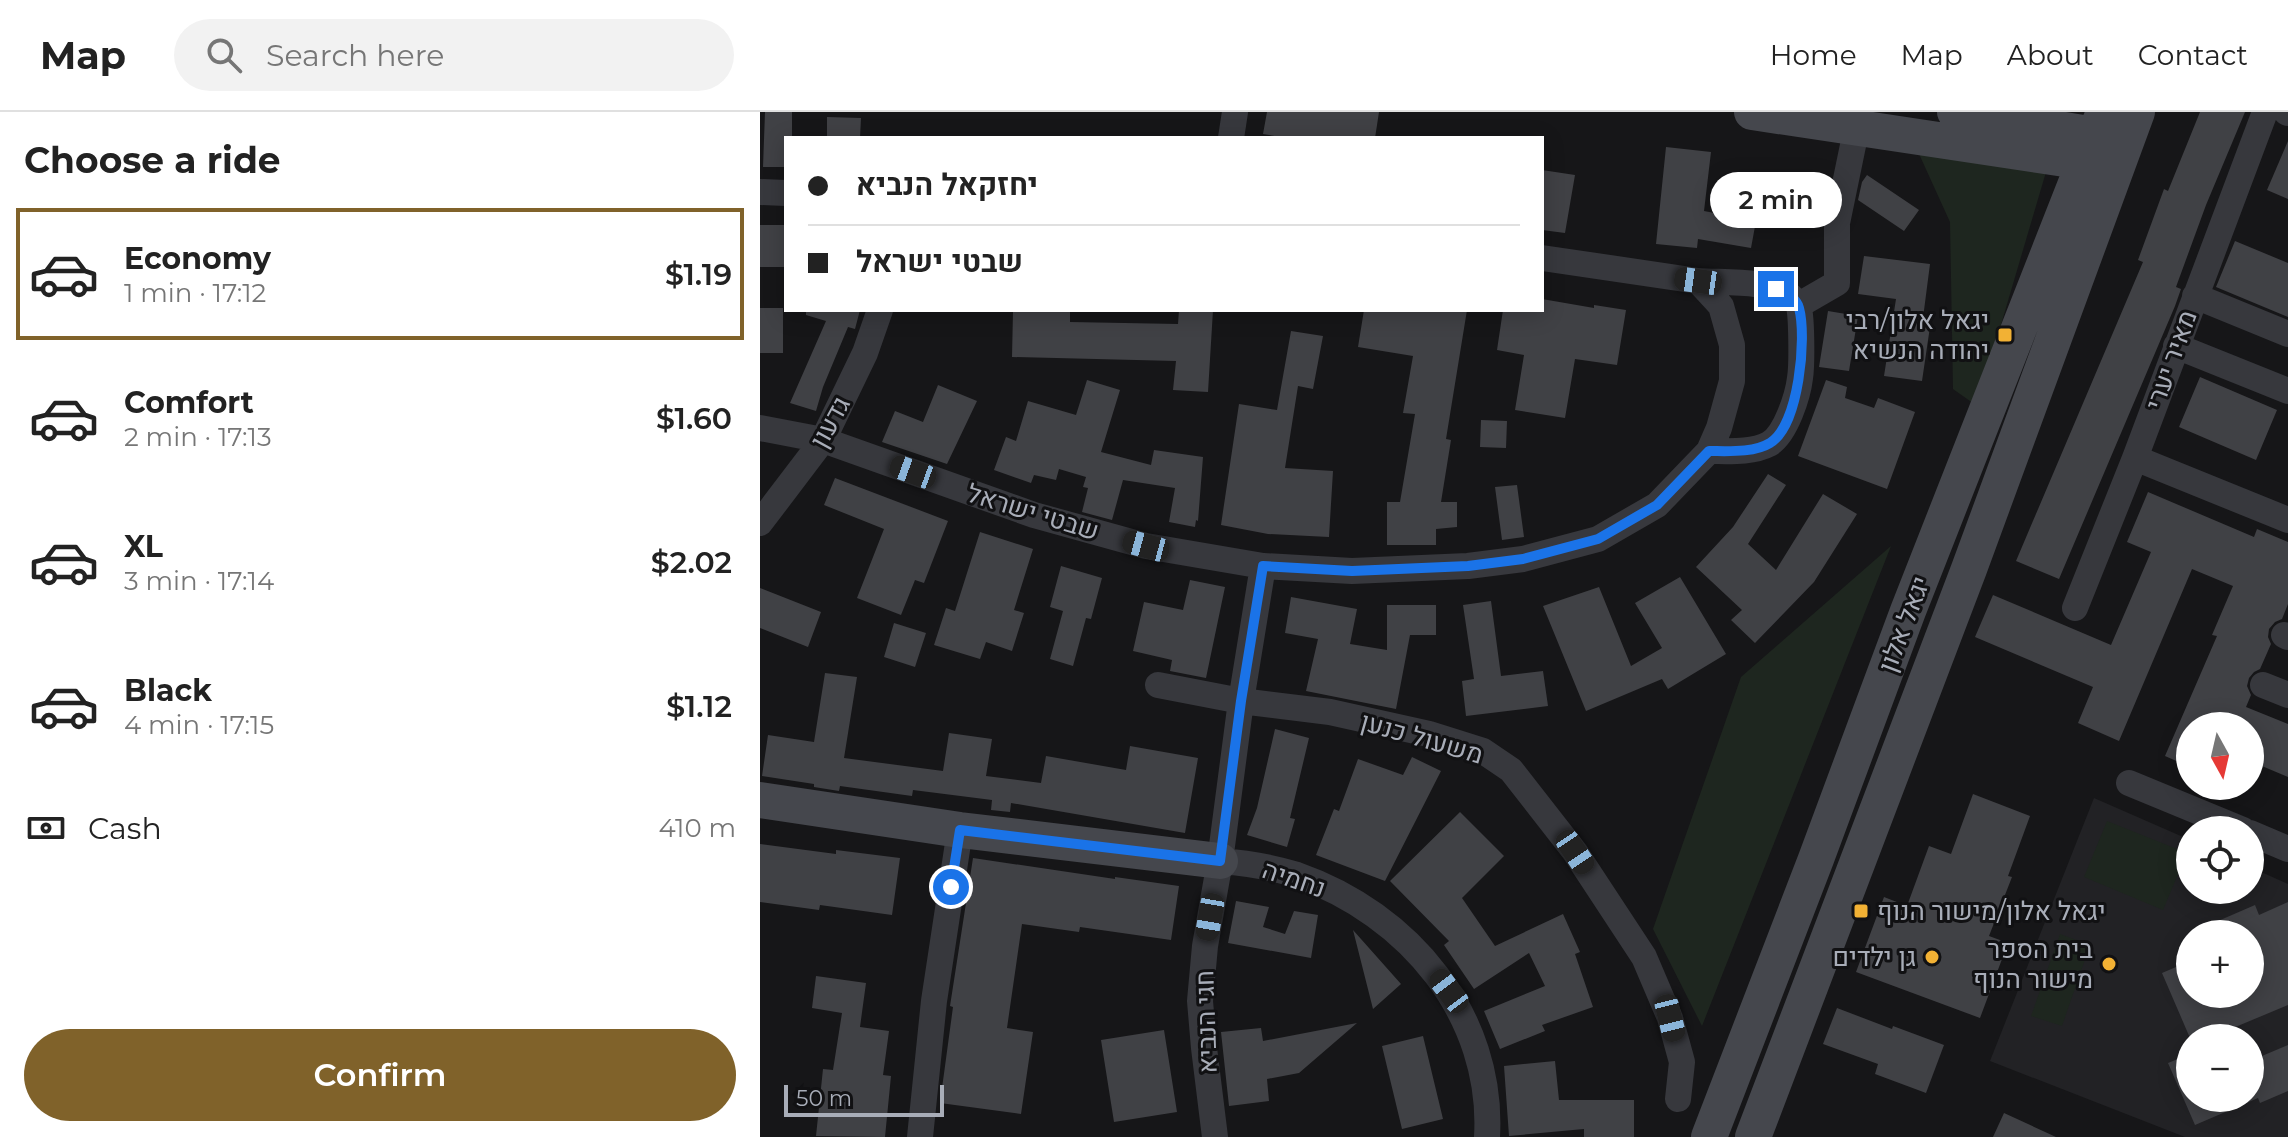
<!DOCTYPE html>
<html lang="en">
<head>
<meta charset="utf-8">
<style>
	body { margin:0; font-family:Montserrat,Heebo,sans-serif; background:#f2f2f2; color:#222; height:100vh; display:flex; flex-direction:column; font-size:30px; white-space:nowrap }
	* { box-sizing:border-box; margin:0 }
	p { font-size:26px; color:#767676 }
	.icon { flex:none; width:44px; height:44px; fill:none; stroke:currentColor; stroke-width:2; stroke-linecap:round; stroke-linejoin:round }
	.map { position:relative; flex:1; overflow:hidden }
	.panel { display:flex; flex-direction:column; background:#fff; width:760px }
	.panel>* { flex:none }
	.guide { position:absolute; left:24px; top:24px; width:760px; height:176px; border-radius:0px; box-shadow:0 4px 20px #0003; display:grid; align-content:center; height:176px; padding:0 24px; background:#fff }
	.needle { width:52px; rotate:172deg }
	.controls { position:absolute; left:1416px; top:600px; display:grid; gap:16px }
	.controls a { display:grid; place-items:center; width:88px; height:88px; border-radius:50%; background:#fff; box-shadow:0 4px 20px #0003; font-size:40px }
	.scale { position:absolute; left:24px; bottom:20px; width:160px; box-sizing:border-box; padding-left:8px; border:4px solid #a8adb8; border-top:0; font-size:22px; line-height:28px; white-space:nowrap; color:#a8adb8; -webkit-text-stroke:6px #111113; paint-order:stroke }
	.end { position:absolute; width:36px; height:36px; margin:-18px; border:10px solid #1a73e8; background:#fff; box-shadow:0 0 0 4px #fff }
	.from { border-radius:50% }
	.bubble { position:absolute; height:56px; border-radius:28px; background:#fff; box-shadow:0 4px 20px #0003; font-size:26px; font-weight:600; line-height:56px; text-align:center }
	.car { position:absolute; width:24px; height:48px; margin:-24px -12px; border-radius:10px; box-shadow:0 0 6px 2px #0007; background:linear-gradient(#222 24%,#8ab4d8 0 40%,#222 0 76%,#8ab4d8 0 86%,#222 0) }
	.guide b { display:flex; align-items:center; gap:28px; height:76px; font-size:30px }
	.guide b+b { border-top:2px solid #e0e0e0 }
	.guide i { width:20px; height:20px; background:#222 }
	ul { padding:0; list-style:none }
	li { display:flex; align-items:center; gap:24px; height:132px; margin:0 16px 12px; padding:0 8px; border:4px solid transparent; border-radius:0px }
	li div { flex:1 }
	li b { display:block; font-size:30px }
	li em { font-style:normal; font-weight:600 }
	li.selected { border-color:#80622a }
	li>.icon { width:72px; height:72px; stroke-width:1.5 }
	h2 { padding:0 24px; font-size:36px; line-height:96px }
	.pay { display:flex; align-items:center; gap:20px; height:88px; padding:0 24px; font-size:30px }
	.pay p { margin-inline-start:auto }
	.cta { display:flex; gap:16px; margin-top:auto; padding:16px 24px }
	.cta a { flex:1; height:92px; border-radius:48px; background:#80622a; color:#fff; font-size:32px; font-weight:600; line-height:92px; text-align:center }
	header { display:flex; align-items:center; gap:48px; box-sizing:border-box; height:112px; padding:0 40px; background:#fff; border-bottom:2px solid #e0e0e0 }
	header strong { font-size:38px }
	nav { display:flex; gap:44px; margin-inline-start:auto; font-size:28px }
	.search { width:560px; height:72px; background:#f2f2f2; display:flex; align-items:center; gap:20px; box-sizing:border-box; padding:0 28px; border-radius:44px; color:#767676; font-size:30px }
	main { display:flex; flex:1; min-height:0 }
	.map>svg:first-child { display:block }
	.built { fill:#222225; fill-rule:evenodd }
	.green { fill:#1e261f }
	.building { fill:#404145 }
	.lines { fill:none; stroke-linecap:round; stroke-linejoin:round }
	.street { stroke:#37383d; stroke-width:26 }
	.secondary { stroke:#45474d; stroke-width:36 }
	.route { stroke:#1a73e8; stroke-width:10 }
	.poi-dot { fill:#f2b134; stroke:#111113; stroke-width:3 }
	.labels { text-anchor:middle; stroke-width:6; stroke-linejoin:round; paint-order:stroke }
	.poi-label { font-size:26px; fill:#a8adb8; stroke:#111113; text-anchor:end }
	.street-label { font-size:26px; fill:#a8adb8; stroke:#111113 }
</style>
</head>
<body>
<header>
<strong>Map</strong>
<div class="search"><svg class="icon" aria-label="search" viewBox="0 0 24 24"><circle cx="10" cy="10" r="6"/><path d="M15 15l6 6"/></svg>Search here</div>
<nav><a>Home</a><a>Map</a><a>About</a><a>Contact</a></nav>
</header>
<main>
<section class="panel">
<h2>Choose a ride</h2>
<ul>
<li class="selected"><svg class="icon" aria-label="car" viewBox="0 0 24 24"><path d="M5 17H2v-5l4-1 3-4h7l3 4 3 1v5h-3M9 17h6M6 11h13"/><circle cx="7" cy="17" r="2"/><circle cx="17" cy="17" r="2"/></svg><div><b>Economy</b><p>1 min · 17:12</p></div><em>$1.19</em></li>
<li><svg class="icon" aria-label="car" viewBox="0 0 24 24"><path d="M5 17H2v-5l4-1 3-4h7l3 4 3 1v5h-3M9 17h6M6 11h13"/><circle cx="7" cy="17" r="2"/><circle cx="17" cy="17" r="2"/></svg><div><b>Comfort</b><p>2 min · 17:13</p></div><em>$1.60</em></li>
<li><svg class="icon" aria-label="car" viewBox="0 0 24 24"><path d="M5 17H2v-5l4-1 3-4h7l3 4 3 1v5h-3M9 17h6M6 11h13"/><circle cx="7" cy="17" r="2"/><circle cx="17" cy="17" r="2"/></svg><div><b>XL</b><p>3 min · 17:14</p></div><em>$2.02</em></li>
<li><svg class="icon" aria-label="car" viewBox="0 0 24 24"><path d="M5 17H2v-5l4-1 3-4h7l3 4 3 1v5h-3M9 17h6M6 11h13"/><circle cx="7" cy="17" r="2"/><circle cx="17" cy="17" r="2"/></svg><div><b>Black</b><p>4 min · 17:15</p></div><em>$1.12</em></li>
</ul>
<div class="pay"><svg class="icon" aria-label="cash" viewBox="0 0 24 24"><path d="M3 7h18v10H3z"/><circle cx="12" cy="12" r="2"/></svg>Cash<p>410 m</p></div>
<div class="cta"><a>Confirm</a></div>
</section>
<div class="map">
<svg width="1528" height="1025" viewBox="0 0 1528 1025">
	<rect width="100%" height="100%" fill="#161618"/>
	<!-- built -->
	<path class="built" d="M1334,686L1430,728V778H1490V755L1528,772V1025H1425L1230,949ZM1430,822H1490V882H1430ZM1430,926H1490V986H1430Z"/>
	<!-- green -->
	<path class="green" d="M1155,33L1286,60L1217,294L1193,277L1190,110Z
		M1131,434L942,914L893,817L981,565Z
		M1347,709L1427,741L1403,798L1324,765Z
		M1300,822L1330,833L1302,914L1271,904Z"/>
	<!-- building -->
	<path class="building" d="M5,0H32V26H26V55H3Z
		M507,0H619L615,26H527L503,22Z
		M1440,0H1485L1446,93L1416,175L1421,177L1415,194L1299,467L1256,449L1383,150L1378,148L1404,77L1408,79Z
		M67,5L101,6L100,26H67Z
		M1528,29V87L1507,78Z
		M906,35L951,40L944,99L996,109L991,136L938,127L937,136L896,132Z
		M782,58L815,63L805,121L782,118Z
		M1107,63L1159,98L1144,119L1098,88L1102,70Z
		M0,113H26V155H0Z
		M1475,129L1528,151V205L1456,175Z
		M1104,144L1170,152L1163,206L1171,208L1162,269L1124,264L1136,187L1098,182Z
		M782,187L834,196V193L866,198L857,253L815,247L805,306L755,298L764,243L737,238L743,198H782Z
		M0,196H23V241H0Z
		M46,198H100L95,217L88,215L63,275L56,299L30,291L66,209L46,203Z
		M419,198H453L448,280L413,278L416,249L252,245L253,199L310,200V210L418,212Z
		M604,198H707L686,327L691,328L681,390H697V415L676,417V433H627V390H640L655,302L643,301L653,244L598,235Z
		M1068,199L1098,204L1089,259L1059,255Z
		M531,219L563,224L553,277L538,274L525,356L573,359L569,425L508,422L461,413L479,292L517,298Z
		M1440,265L1517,298L1496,348L1419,315Z
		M327,268L360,278L341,340L391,353L394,338L443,345L438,409L436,408L435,415L409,410L415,376L363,368L352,408L322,400L328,376L323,375L326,365L299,357L296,368L274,363L271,371L234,358L246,325L256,329L268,289L316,303Z
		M1066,268L1087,275L1085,286L1114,296L1118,286L1155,300L1127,377L1038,344Z
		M178,273L217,289L187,352L122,330L135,299L163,310Z
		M721,308L747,309L746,336L720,335Z
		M1008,362L1026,373L988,432L1016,458L1063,382L1097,402L1054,470L995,531L971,508L982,498L936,455L973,415Z
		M75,366L188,409L164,471L155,468L141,503L97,486L124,417L64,393Z
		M757,373L764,425L742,428L735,375Z
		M1388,380L1494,425L1497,417L1528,430V492L1522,507L1515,510L1509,517L1508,525L1511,532L1500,557L1494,560L1489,566L1487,574L1491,583L1486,595L1528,612V665L1490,649V614H1430V655L1405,644L1457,524L1452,523L1473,474L1432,457L1359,629L1318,611L1333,575L1215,525L1233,483L1351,533L1391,440L1367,430Z
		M220,420L273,437L254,498L264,501L252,539L226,530L220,547L174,533L186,496L195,499Z
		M301,454L342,466L331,507L326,506L313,554L290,547L303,499L290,495Z
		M920,465L966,542L908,577L902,567L826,599L783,494L839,475L871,554L902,536L875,491Z
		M430,468L465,475L446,566L410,559L412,548L373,539L384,490L423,498Z
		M0,476L61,500L48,535L0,516Z
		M531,485L597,497L590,532L627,538V493H676V523H650L636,597L546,579L558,527L525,521Z
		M731,489L741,564L783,559L788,594L706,604L702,569L714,567L703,493Z
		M134,511L166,521L155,555L124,545Z
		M65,561L97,565L84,646L183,659L189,621L232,627L226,664L281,671L286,644L366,658L370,634L438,646L425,721L251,691L250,700L231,698L232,688L153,678L152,684L80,674L79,679L54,675V672L2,664L8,623L54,630Z
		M515,617L549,626L530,706L535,707L527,735L487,723L497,696Z
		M652,645L681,659L625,769L556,743L574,697L579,699L598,647L643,663Z
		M1213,682L1270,704L1248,764L1252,765L1229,824L1248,831L1220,906L1096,860L1124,785L1147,794L1169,734L1191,742Z
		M700,700L744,744L702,786L735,834L803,802L820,840L815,842L833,895L782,913L785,919L740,937L724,899L785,874L769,841L714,877L684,833L689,829L630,769Z
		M0,732L76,742V738L140,746L132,803L60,793L59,798L0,790Z
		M213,746L355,767V765L419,774L411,828L320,815L319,820L262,812L247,916L273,920L261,1002L180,991L193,895L190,894Z
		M476,789L509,795L503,815L525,822L534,799L558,803L551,846L468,831Z
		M1528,790V893L1473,916L1477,926H1430L1402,861L1430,849V882H1490V822H1428L1495,793L1499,803Z
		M593,818L641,872L613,897Z
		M56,864L106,871L100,915L129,919L123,963L131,964L125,1025L56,1024L63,957L73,958L82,901L52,896Z
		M1077,896L1132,917L1133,914L1184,933L1166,981L1115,962L1118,952L1063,932Z
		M597,911L539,961L507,967L509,989L469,994L461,920L501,916L503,929Z
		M404,918L417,1000L354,1010L341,928Z
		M663,924L683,1007L642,1017L622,934Z
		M1528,933V979L1500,991L1498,986L1435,1013L1408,951L1430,942V986H1490V949Z
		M795,949L799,988H874V1025H824V1017L749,1024L744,954Z
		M1244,1001L1296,1025H1233Z"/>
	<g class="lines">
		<!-- street -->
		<path class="street" d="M1526,0L1528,1
			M471,26L475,0
			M0,80L26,81
			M938,169C963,171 1009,168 1029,183C1030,183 1037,191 1038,192C1042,201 1042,254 1040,266C1038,283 1026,322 1009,332C992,341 968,339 949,339
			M1435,184L1528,222
			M1039,193L1077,171V111L1097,14
			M1416,234L1528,279
			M0,316L63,328L274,403L386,434L503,454L592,459L708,454L763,447L838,427L897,393L949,339L959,316L972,269V233L961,194L938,169L782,146
			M1375,346L1528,408
			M0,411L63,328L105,241L120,198
			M1315,496L1375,346L1505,0
			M1524,523L1528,525
			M398,573L481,589L570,600L669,622L723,639L751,658L815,740L884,845L910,906L922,950L918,987
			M1503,573L1528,583
			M1369,671L1483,718
			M1490,721L1528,737
			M460,749C486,751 512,755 537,763C649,802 734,904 727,1025
			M160,1025L174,889L200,718
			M455,1025L444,936L440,889L445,834L460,749L481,589L503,454"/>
		<!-- secondary -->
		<path class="secondary" d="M992,0L1325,50L1347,49
			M1195,0L1335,23L1351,38
			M0,688L200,718L460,749
			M949,1025L1056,747L1148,499L1344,0
			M993,1025L1209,457L1377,0"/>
	</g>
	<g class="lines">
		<!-- route -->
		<path class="route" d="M191,775L200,718L460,749L481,589L503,454L592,459L708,454L763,447L838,427L897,393L949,339C967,339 994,341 1010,331C1039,314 1047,225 1039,196C1036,185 1025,181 1016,177"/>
	</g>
	<!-- markers -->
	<g class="poi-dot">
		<rect x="1237" y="215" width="16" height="16" rx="4"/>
		<rect x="1093" y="791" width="16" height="16" rx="4"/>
		<circle cx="1172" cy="845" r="8"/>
		<circle cx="1349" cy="852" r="8"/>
	</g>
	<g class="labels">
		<!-- poi labels -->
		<g class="poi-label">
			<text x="1229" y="217">יגאל אלון/רבי<tspan x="1229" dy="30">יהודה הנשיא</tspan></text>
			<text x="1117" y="808" text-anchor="start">יגאל אלון/מישור הנוף</text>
			<text x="1333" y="846">בית הספר<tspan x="1333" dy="30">מישור הנוף</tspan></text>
			<text x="1156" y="854">גן ילדים</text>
		</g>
		<!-- street labels -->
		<g class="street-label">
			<text transform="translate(1411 248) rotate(-70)" y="9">מאיר יערי</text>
			<text transform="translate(70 310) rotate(-61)" y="9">גדעון</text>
			<text transform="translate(273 400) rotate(17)" y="9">שבטי ישראל</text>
			<text transform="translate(1144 512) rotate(-69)" y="9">יגאל אלון</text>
			<text transform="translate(662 626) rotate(16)" y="9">משעול כנען</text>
			<text transform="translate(534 767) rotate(19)" y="9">נחמיה</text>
			<text transform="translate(446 910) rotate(-92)" y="9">חגי הנביא</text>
		</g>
	</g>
</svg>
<div class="controls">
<a><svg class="needle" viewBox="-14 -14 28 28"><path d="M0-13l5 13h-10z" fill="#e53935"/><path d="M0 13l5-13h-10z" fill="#767676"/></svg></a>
<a><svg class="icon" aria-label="locate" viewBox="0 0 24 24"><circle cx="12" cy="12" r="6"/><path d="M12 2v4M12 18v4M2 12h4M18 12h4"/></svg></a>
<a>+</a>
<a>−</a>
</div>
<div class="scale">50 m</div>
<i class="end from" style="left:191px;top:775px"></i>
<i class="end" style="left:1016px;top:177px"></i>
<div class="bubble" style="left:950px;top:60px;width:132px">2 min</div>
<i class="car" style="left:938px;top:169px;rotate:278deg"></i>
<i class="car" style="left:153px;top:360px;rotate:290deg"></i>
<i class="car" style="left:386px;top:434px;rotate:285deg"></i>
<i class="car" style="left:815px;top:740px;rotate:146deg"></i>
<i class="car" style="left:450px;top:805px;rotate:190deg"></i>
<i class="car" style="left:689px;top:879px;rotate:323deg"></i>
<i class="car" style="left:910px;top:906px;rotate:166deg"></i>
<div class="guide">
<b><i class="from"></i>יחזקאל הנביא</b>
<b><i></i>שבטי ישראל</b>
</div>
</div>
</main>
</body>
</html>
